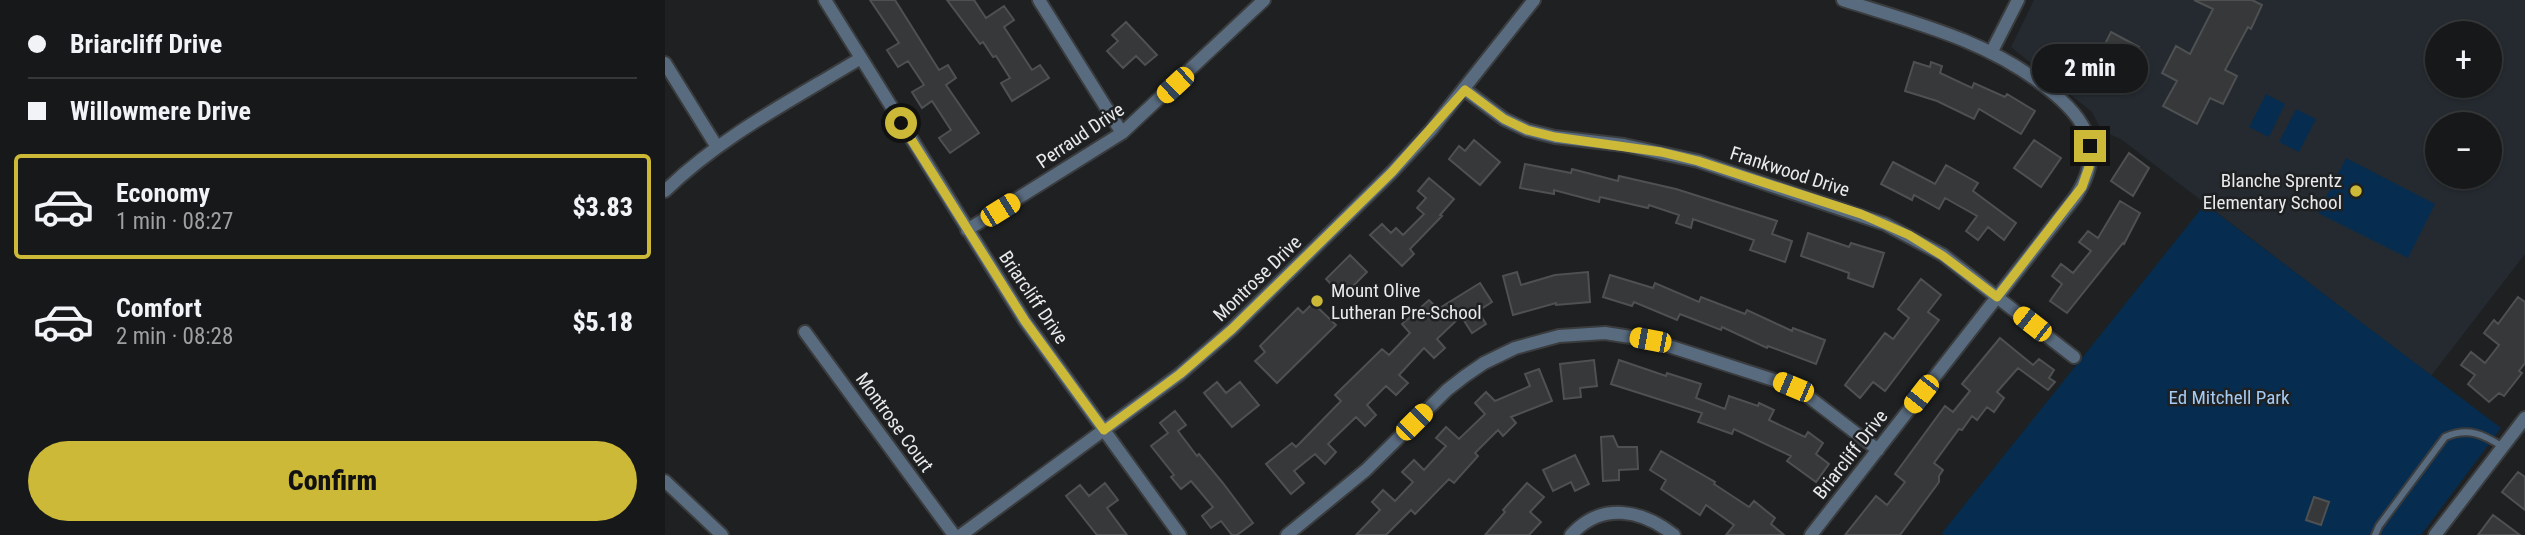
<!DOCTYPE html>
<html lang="en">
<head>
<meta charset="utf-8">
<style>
	body { margin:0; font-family:"Roboto Condensed",sans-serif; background:#1f2123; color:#f1f3f6; height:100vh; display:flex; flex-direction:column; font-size:26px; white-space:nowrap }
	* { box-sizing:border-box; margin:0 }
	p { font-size:23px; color:#9ea0a2 }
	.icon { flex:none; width:38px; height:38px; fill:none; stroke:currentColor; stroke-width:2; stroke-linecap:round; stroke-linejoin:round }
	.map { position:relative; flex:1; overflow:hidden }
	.drawer { display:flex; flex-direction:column; background:#16181a; width:665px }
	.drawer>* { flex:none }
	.guide { display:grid; align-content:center; height:154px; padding:0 28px; background:#16181a }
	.fabs { position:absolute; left:1760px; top:21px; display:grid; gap:14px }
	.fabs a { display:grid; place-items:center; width:77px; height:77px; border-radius:50%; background:#16181a; box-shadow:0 2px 5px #0004,0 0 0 2px #353739; font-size:35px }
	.end { position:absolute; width:32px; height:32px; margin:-16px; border:9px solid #ccb938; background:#111; box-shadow:0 0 0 4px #111 }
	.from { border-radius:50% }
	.bubble { position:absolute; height:49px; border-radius:24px; background:#16181a; box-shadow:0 2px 5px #0004,0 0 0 2px #353739; font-size:23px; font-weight:800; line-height:49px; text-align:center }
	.car { position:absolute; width:21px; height:42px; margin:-21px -10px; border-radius:9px; box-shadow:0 0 5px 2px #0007; background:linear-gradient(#f5c518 24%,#345 0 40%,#f5c518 0 76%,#345 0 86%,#f5c518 0) }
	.guide b { display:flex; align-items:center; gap:24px; height:66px; font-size:26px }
	.guide b+b { border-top:2px solid #353739 }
	.guide i { width:18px; height:18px; background:#f1f3f6 }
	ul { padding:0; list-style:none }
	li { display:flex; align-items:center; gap:21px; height:105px; margin:0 14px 10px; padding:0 14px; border:4px solid transparent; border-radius:7px }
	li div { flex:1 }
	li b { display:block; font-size:26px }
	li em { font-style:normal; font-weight:800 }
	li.active { border-color:#ccb938 }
	li>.icon { width:63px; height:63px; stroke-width:1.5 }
	.primary-button { display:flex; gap:14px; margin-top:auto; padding:14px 28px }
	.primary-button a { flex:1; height:80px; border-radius:42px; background:#ccb938; color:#111; font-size:28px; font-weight:800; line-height:80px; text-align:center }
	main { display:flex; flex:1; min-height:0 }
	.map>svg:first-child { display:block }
	.built { fill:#242a30; fill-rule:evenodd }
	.green { fill:#062d50 }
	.building { fill:#36383a; stroke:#4e5052; stroke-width:2 }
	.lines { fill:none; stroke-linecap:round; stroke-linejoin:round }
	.service-casing { stroke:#3a3c3e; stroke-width:10 }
	.minor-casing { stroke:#3a3c3e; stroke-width:16 }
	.service { stroke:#596b7f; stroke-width:6 }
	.minor { stroke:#596b7f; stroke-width:12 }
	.route { stroke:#ccb938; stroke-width:9 }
	.poi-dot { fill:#ccb938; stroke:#1e2022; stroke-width:2.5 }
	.labels { text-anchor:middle; stroke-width:5; stroke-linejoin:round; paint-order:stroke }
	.street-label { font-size:19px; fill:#e9eaeb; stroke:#1e2022 }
	.poi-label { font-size:19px; fill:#e9eaeb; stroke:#1e2022; text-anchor:end }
	.park-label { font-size:19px; fill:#a5cbf3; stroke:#1e2022 }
</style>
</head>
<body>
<main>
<section class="drawer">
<div class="guide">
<b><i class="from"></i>Briarcliff Drive</b>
<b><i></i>Willowmere Drive</b>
</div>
<ul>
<li class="active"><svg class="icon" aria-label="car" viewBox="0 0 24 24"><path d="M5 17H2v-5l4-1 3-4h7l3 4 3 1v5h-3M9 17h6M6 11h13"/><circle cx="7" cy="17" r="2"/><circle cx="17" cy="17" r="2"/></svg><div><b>Economy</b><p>1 min · 08:27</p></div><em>$3.83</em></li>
<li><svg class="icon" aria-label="car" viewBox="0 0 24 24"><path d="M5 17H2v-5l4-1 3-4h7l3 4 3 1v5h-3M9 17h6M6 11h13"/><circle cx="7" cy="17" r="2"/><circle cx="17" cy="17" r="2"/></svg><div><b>Comfort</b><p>2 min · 08:28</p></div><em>$5.18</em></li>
</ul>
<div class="primary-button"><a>Confirm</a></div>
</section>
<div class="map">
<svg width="1860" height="535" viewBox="0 0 1860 535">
	<rect width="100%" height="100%" fill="#1e2022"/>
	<!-- built -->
	<path class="built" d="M1369,0H1860V254L1766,376L1457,140L1436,130L1427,112L1346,47ZM1773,33H1825V86H1773ZM1773,124H1825V177H1773Z"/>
	<!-- green -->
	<path class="green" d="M1601,94L1620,104L1604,137L1584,127Z
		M1631,109L1651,119L1634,152L1614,142Z
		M1681,158L1770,204L1743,258L1653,213Z
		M1540,204L1836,428L1756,535H1279L1277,533Z"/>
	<!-- building -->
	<path class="building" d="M205,0H230L274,70L283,65L291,78L281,85L314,133L285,153L274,138L286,130L267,101L257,108L247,92L259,85L243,61L233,67L222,50L234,43Z
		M282,0H309L321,18L339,6L349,20L339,27L367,70L375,65L384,78L347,101L336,83L345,78L331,56L328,57L318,42L315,44Z
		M1529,0H1587L1597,5L1586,29L1583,27L1560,70L1572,76L1558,104L1545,98L1532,124L1498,106L1512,81L1497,73L1511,46L1525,54L1548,9Z
		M461,22L492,55L480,65L471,56L458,68L442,51L453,41L447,35Z
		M1446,32L1474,47L1468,60L1474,63L1467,78L1459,74L1451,90L1424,76Z
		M1249,62L1265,67L1266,62L1277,66L1275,73L1307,88L1309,83L1340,97L1342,94L1370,111L1356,134L1314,109L1309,119L1272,101L1240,91Z
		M809,140L835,162L815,185L784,159L794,146L800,151Z
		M1369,140L1396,158L1376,187L1349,168Z
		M1464,153L1484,168L1468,196L1446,181Z
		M1228,162L1270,184L1281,165L1313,183L1308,191L1351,223L1339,240L1323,227L1313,240L1301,231L1312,216L1280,198L1274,209L1249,195L1247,200L1216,184Z
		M860,164L906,173L907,169L953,181L954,176L1011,189L1112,221L1107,234L1127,241L1120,262L1085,250L1089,240L1028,219L1026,228L1011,223L1014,215L984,205L983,208L935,197L934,202L889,190V194L855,188Z
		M764,178L789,199L775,215L777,216L745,249L749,254L737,266L705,235L717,224L726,233L731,228L738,235L759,214L752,208L761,198L753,191Z
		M1455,201L1475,213L1459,244L1458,243L1402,313L1385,301L1397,284L1387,276L1396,264L1408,273L1426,251L1414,242L1423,231L1433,238Z
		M1143,233L1184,247L1186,243L1219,253L1208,287L1183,278L1184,273L1136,256Z
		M685,255L702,272L678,296L661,279Z
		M852,272L856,285L890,275L923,272L925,302L891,305V303L848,315L838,276Z
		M945,275L988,288L990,283L1034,302L1036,297L1080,314L1082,310L1127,331L1128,328L1160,340L1151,364L1103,346L1102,348L1057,327L1056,330L1015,314L1012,320L969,302L967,306L938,297Z
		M1256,279L1276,295L1263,312L1274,320L1220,391L1208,382L1195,398L1180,385L1220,333L1228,339L1244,318L1233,309Z
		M815,283L827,302L813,311L821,324L807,333L796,316L772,339L780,348L769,358L759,348L734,375L743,383L731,395L721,386L702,405L711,415L700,426L691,417L663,444L671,452L660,464L650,454L629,471L639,483L626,494L601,464L627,443L631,447L676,401L670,395L717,349L724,355L745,333L737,324L764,300L773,309Z
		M1853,297L1860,302V363L1854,371L1857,373L1839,396L1834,393L1824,402L1803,384L1810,375L1796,365L1806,352L1820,363L1834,345L1819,333L1829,320L1833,324Z
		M648,303L671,325L612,383L590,361L600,352L595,346L633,308L638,313Z
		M1335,338L1368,365L1374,359L1389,370L1384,378L1390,382L1383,390L1353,368L1332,392L1339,398L1329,412L1322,407L1312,420L1307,416L1297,430L1294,429L1269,463L1278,470L1274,476V482L1235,535H1180L1211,496L1222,505L1240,482L1230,474L1280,406L1288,412L1305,391L1297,384Z
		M929,360L932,386L915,388L916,397L899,399L895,364Z
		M954,360L1001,376L1002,373L1036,384L1031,398L1060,409L1064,396L1093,406L1094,403L1109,410L1104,420L1140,437L1143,432L1158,443L1151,454L1164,464L1151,482L1122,461L1126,456L1069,429L1067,434L1033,422L1037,413L946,384Z
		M874,369L887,401L846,417L851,423L838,436L833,430L810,453L813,456L789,483L784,479L750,514L746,510L721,535H691L715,510L707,502L718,490L730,501L748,482L737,472L749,460L759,470L781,446L771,438L781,427L794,439L820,414L810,403L821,392L830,401L865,386L860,374Z
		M552,382L561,393L575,382L594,405L567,427L539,393Z
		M510,411L521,425L513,431L532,456L534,454L558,483L588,523L572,535H567L556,521L546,528L537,516L548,507L526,481L516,489L506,477L509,475L486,446L503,433L495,423Z
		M948,436L953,447H972L973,469L954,470V480L938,481L936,437Z
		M996,451L1050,482L1049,484L1084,507L1089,501L1110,518L1106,524L1119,535H1061L1069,525L1041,505L1035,515L996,489L1001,480L985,470Z
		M910,455L924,484L910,491L906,482L888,491L878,470Z
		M1853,472L1860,477V510L1837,492Z
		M440,483L453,500L442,508L462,535H432L401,496L415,485L424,496Z
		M862,483L879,497L865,512L876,522L864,535H820L840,512L838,510Z
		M1649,497L1664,502L1656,525L1641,520Z
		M1828,515L1855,535H1813Z"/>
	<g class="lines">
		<!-- service casing -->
		<g class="service-casing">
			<path id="service" d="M1710,535L1714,526L1780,437C1803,427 1818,434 1838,447"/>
		</g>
		<!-- minor casing -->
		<g class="minor-casing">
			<path id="minor" d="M160,0L360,321L515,535
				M374,0L457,133
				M1327,51L1353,0
				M0,63L52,147
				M800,90L839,119L862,130L890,137L959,145L1033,161L1220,224L1278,255L1409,357
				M0,191C56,136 129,99 196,58
				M302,230L457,133L599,0
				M140,332L289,535
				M0,481L57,535
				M296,535L515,374L567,329L727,172L766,130L869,0
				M622,535L701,470L782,390L800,376L819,363L850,348L894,336L940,333L985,340L1115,382L1140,394L1213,450
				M906,535C937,501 977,510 1009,535
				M1146,535L1411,196C1441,150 1421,118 1382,88C1322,40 1250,23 1178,0
				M1770,535L1860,418"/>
		</g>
		<!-- service -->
		<use href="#service" class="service"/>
		<!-- minor -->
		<use href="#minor" class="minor"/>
	</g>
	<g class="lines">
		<!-- route -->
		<path class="route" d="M236,123L360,321L439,430L515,374L567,329L727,172L800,90L839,119L862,130L890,137L996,152L1033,161L1196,214L1244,235L1278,256L1332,297L1417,187L1424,167L1425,146"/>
	</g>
	<!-- markers -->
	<g class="poi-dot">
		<circle cx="1691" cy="191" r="7"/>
		<circle cx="652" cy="301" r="7"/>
	</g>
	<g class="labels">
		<!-- street labels -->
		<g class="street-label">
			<text transform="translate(415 135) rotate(-34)" y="7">Perraud Drive</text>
			<text transform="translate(1125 171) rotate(18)" y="7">Frankwood Drive</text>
			<text transform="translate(592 278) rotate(-44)" y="7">Montrose Drive</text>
			<text transform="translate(369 297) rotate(56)" y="7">Briarcliff Drive</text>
			<text transform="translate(230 422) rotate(54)" y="7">Montrose Court</text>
			<text transform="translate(1185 454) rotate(-52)" y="7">Briarcliff Drive</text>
		</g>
		<!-- poi labels -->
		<g class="poi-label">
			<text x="1677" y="187">Blanche Sprentz<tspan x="1677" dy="22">Elementary School</tspan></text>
			<text x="666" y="297" text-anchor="start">Mount Olive<tspan x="666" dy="22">Lutheran Pre-School</tspan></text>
		</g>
		<!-- park labels -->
		<g class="park-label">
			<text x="1564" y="404">Ed Mitchell Park</text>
		</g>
	</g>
</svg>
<div class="fabs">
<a>+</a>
<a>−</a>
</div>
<i class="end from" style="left:236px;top:123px"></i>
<i class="end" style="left:1425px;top:146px"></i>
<div class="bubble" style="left:1367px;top:44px;width:116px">2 min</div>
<i class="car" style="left:510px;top:85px;rotate:227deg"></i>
<i class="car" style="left:335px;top:210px;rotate:58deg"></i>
<i class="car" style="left:1367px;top:324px;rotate:308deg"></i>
<i class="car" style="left:985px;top:340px;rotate:281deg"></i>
<i class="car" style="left:1128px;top:387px;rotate:293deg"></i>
<i class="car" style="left:1256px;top:394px;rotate:218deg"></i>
<i class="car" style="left:749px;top:422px;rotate:45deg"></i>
</div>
</main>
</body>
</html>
